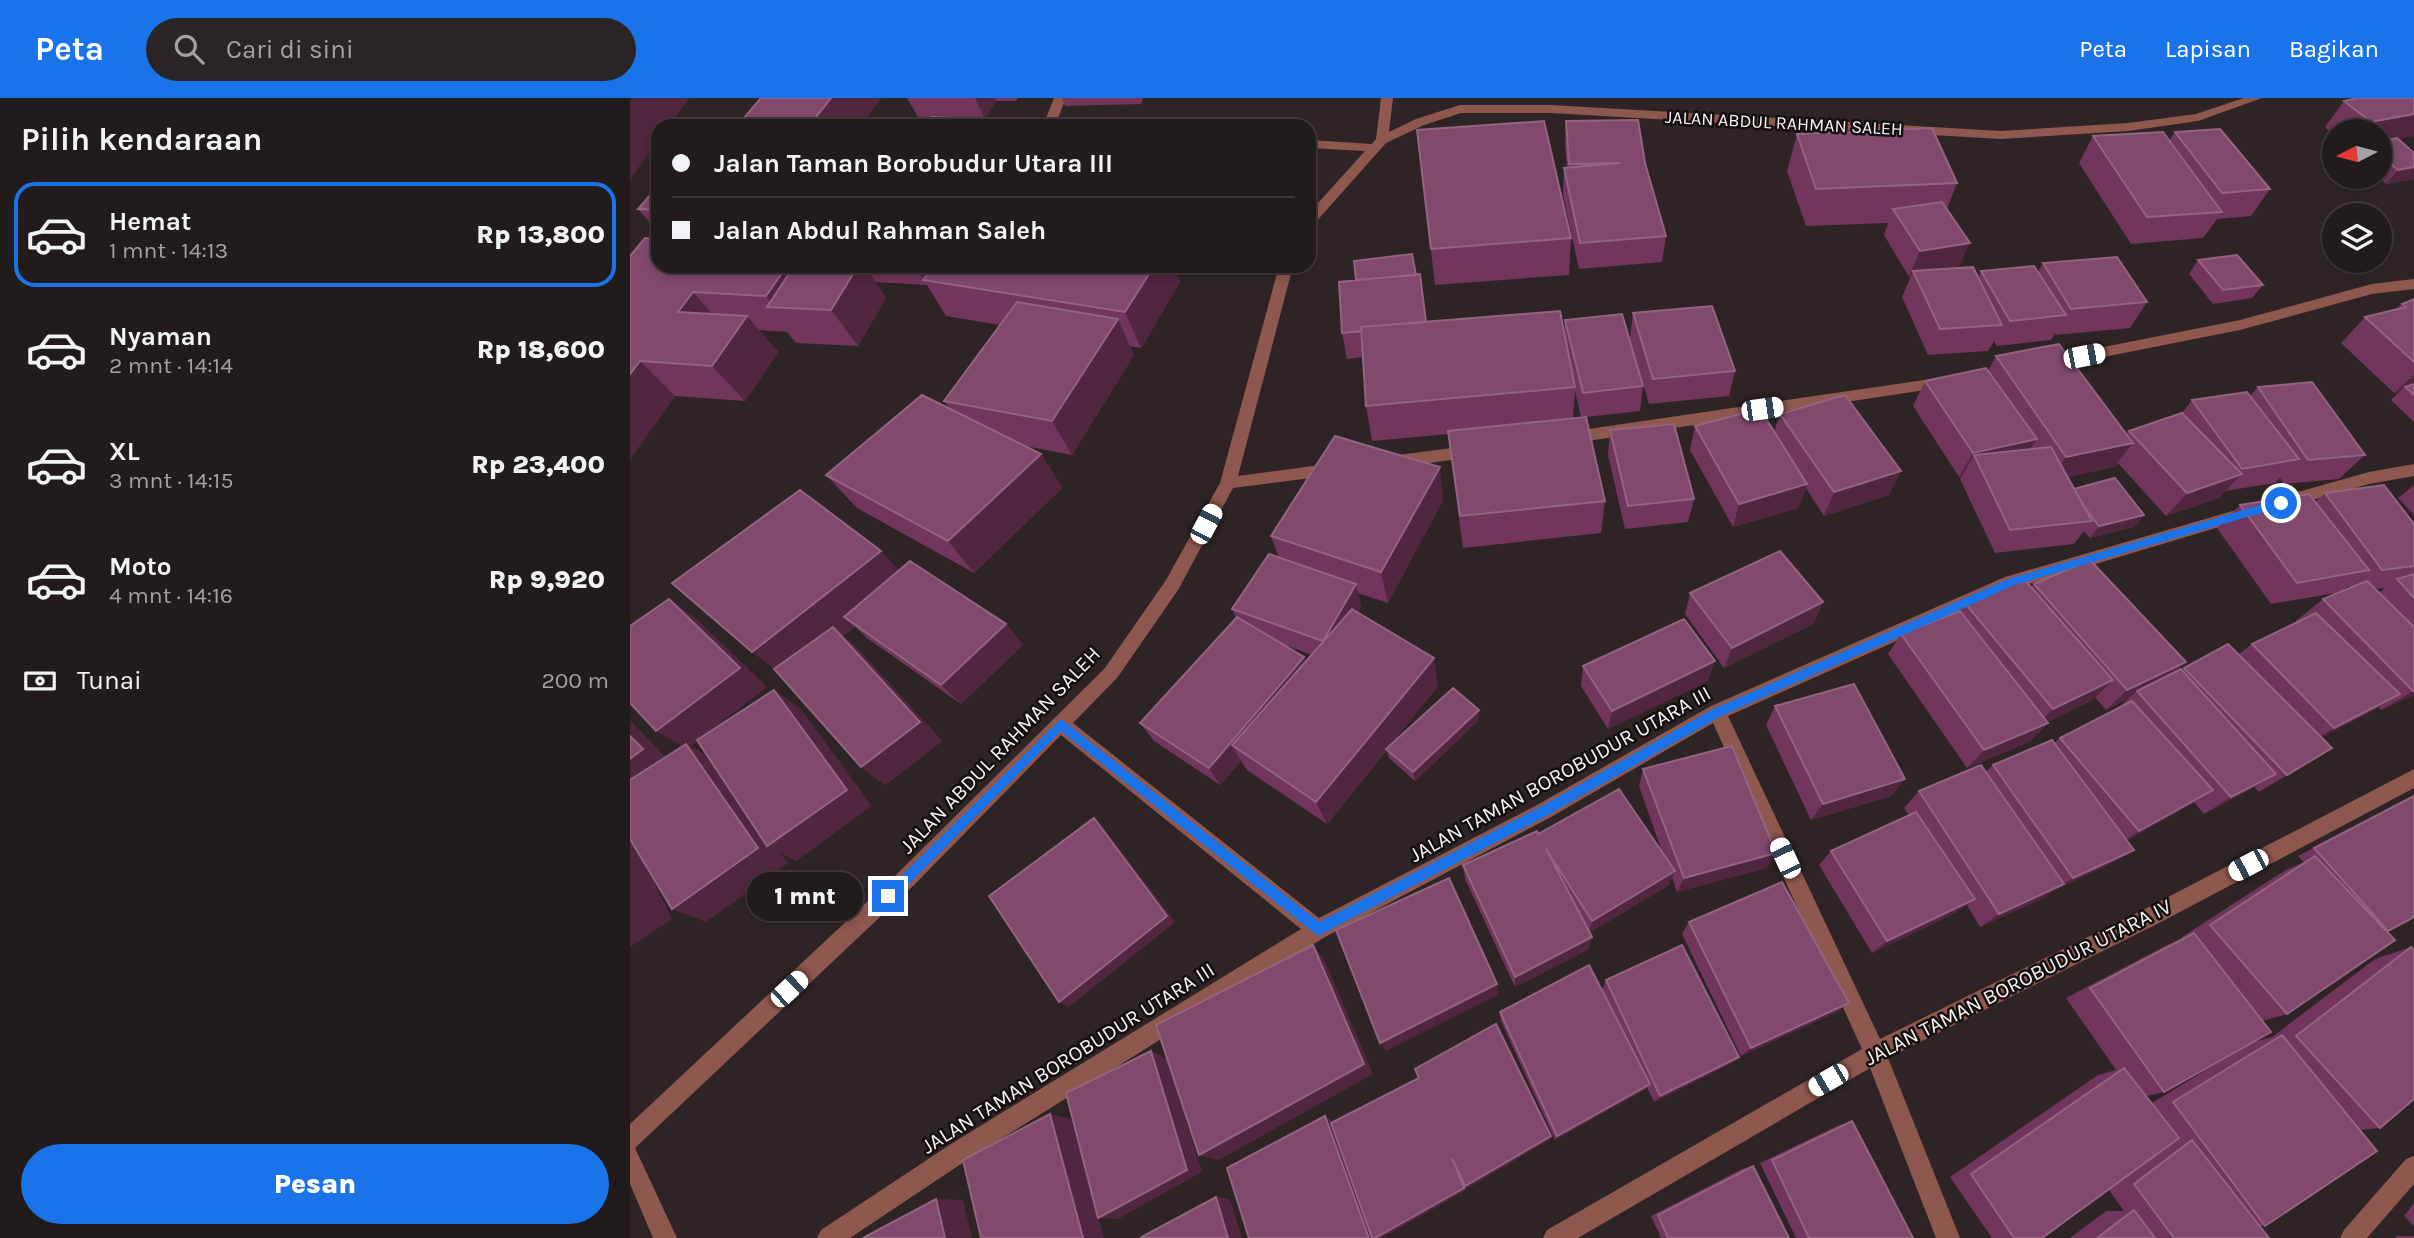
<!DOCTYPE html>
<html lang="id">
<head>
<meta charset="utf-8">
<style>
	body { margin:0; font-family:Karla,sans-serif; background:#2a2425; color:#f1f3f6; height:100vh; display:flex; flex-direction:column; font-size:26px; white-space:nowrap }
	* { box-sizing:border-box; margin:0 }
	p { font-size:23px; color:#a2a1a3 }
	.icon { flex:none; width:38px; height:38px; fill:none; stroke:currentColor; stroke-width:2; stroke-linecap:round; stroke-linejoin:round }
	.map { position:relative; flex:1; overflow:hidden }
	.sheet { display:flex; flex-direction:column; background:#221b1c; width:630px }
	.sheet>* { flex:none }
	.hud { position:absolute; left:21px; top:21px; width:665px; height:154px; border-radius:21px; box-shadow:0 4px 10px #0003,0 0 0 2px #3f393b; display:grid; align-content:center; height:154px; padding:0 21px; background:#221b1c }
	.needle { width:46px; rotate:264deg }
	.tools { position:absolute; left:1692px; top:21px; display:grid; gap:14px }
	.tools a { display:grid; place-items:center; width:70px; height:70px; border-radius:50%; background:#221b1c; box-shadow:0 4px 10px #0003,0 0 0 2px #3f393b; font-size:35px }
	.end { position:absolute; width:32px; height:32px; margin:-16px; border:9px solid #1a73e8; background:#fff; box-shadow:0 0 0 4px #fff }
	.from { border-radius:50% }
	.bubble { position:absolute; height:49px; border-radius:24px; background:#221b1c; box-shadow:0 4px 10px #0003,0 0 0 2px #3f393b; font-size:23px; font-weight:800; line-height:49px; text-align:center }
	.car { position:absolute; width:21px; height:42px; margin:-21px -10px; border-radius:9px; box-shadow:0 0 5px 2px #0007; background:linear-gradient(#fff 24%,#345 0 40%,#fff 0 76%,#345 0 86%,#fff 0) }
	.hud b { display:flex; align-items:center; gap:24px; height:66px; font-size:26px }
	.hud b+b { border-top:2px solid #3f393b }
	.hud i { width:18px; height:18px; background:#f1f3f6 }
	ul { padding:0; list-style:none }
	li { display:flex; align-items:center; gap:21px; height:105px; margin:0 14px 10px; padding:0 7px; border:4px solid transparent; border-radius:21px }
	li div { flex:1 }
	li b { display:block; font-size:26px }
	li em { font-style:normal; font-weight:800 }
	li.on { border-color:#1a73e8 }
	li>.icon { width:63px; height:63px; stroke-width:1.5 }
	h2 { padding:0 21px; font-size:32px; line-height:84px }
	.pay { display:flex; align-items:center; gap:18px; height:77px; padding:0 21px; font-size:26px }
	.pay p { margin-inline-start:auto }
	.action { display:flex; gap:14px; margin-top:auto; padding:14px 21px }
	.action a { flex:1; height:80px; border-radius:42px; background:#1a73e8; color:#fff; font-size:28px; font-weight:800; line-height:80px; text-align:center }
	header { display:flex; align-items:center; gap:42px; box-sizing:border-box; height:98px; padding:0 35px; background:#1a73e8; color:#fff }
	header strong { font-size:33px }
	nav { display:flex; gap:38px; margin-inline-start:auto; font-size:24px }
	.search { width:490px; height:63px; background:#2a2425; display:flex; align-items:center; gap:18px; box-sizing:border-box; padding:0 24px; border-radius:38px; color:#a2a1a3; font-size:26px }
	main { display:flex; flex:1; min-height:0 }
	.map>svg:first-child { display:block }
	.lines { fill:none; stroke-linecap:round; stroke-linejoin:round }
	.minor { fill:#8f584e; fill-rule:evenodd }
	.wall { fill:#72355b; fill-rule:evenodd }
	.shaded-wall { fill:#51263f }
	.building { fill:#814a6c; stroke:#946481; stroke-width:2 }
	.route { fill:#1a73e8 }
	.labels { text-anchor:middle; stroke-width:5; stroke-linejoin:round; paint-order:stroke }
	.far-street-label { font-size:18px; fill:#faf3f4; stroke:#130f0f }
	.street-label { font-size:21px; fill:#faf3f4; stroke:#130f0f }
</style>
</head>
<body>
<header>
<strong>Peta</strong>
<div class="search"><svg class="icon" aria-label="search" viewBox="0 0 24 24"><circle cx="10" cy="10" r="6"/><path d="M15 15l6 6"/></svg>Cari di sini</div>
<nav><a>Peta</a><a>Lapisan</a><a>Bagikan</a></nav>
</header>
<main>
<section class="sheet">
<h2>Pilih kendaraan</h2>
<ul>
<li class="on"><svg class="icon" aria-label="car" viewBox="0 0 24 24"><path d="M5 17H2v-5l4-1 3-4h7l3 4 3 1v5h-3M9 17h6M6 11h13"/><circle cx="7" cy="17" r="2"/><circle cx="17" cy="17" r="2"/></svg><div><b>Hemat</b><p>1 mnt · 14:13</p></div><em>Rp 13,800</em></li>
<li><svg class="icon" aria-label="car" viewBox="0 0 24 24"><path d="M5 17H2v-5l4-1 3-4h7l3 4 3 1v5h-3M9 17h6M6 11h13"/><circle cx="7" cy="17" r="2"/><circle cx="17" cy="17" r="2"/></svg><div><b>Nyaman</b><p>2 mnt · 14:14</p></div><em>Rp 18,600</em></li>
<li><svg class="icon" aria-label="car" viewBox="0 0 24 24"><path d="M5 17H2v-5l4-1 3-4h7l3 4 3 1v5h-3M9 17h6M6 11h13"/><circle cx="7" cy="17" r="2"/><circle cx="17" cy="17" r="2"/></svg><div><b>XL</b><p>3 mnt · 14:15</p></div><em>Rp 23,400</em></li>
<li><svg class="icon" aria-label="car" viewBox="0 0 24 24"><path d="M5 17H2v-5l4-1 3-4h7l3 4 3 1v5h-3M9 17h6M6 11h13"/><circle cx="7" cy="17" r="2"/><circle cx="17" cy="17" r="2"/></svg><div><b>Moto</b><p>4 mnt · 14:16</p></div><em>Rp 9,920</em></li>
</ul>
<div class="pay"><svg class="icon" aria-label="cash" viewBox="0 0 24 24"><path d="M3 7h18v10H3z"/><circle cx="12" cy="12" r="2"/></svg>Tunai<p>200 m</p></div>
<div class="action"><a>Pesan</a></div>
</section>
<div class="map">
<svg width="1784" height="1140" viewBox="0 0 1784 1140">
	<rect width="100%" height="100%" fill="#2e2425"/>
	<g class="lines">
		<!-- minor -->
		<path class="minor" d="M424,0H436L428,20L429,28H417L416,20Z
			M751,0H763L759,34L786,21L830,7H921L1371,33L1498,25L1566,16L1614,0H1632L1568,23L1498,33L1371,41L921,15H831L794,27L756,45L684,126L679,127V115L735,53L679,50V42L742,46L746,41Z
			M649,168H663L608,378L705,365L713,371L705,377L603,390L548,492L487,580L443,625L689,820L907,707L1081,608L1375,479L1620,408L1628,414L1626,418L1385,490L1098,618L1250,941L1517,810L1784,671V690L1531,824L1258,960L1330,1140H1306L1240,970L948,1140H913L917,1132L1232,951L1083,625L921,719L695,839L337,1062L220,1140H187L191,1132L321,1046L671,831L431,637L285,786L5,1050L47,1140H23L0,1086V1026L271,772L475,570L536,482L590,385Z
			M1784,181V191L1742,196L1610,232L1418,270L1411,265L1418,260L1610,222L1742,186Z
			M1315,279L1322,284L1315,289L938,346L930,340L938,334Z
			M844,347L852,353L844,359L761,370L753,364L761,358Z
			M1784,366V378L1739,386L1657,409L1649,403L1657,397L1739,374Z
			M1784,1058V1086L1737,1140H1710L1714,1132L1776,1061Z"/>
	</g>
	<!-- wall -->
	<path class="wall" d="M277,0H388L386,3H366L355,21L288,19Z
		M432,0H513L511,6L435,8Z
		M1784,0V38L1768,41L1784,55V81L1756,86L1748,79H1750V33H1704V38L1695,29L1714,3Z
		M936,23L1015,65L1036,138L1032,164L949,171L933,97L934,70H937L935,50Z
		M787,32L941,140L939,177L805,187Z
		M1545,34L1640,91L1621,118L1587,121L1573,140L1501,146L1449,65L1463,38L1539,43Z
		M1167,36L1327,85L1317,111L1329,170L1348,180L1351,173L1408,174L1413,165L1517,204L1500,230L1426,237L1425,235L1421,242L1367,248L1364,243L1358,253L1298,257L1272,199L1281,178L1279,179L1254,137L1258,125L1176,128L1157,73Z
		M28,88V134L8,111Z
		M0,158L28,168H544L550,184L511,250L500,248L504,257L442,357L395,348L411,356L432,390L344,475L227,410L196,377L320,311L314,303L370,227L316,218L297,187L245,184L256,200L228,248L166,245L157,234L129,232L148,254L115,303L45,298L0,361Z
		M1568,162L1633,187L1622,200L1583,206L1559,176Z
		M1784,201V324L1761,302L1769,294L1764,295L1711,245L1735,219L1766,211L1772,206Z
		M1003,215L1105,273L1099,298L1019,306L1000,241Z
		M935,222L1013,288L1010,313L956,319L975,403L971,435L833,450L822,367L819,336L742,343L736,308L733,259L717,261L712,235L796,224L934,236ZM945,293L951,319L943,320Z
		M1366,258L1496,336L1499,333L1552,315L1562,302L1620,298L1628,289L1735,357L1709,381L1654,386L1650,380L1645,385L1595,393L1589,400L1536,418L1488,365L1484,369L1438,379L1444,391L1514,417L1504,429L1460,440L1454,433L1444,446L1365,455L1330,381L1332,378L1329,379L1283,308L1295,283L1358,273Z
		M1150,316L1259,397L1194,418L1176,390L1168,410L1103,429L1060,352L1065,328L1144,334Z
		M980,332L1064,401L1058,424L995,431L978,357Z
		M1784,387V417L1768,400Z
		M1695,395L1784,426V597L1751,612L1749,609L1692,639L1702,650L1629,694L1624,689L1574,716L1564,704L1497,742L1504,752L1480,766L1424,792L1413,800L1350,829L1337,807L1327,814L1242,855L1189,767L1201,753L1279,718L1274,710L1289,693L1356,674L1363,667L1424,645L1430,640L1489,609L1499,600L1476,612L1465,599L1463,602L1417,624L1418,625L1399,644L1337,670L1258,556L1271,536L1327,514L1334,504L1401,489L1404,486L1556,564L1542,576L1554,570L1608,557L1622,546L1667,524L1666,523L1693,501L1720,490L1719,488L1711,494L1641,506L1587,430L1610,407L1685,404ZM1755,490L1749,495L1745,491Z
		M813,402L758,505L728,495L731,508L728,514L808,588L761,646L849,622L785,683L759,660L757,652L697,726L617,672L611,663L590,687L524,643L510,625L606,520L602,511L649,460L641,438ZM652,546L682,557L676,564Z
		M269,472L376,526L393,547L331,606L237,540L225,529L213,538L227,550L312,643L255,687L231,669L144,571Z
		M1060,495L1193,504L1183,526L1094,570L1055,516Z
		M953,568L1078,583L978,631L951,588Z
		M1145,608L1275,681L1261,698L1181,722L1136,627Z
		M1013,671L1146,755L1136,770L1047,794L1042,779L1039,787L959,835V851L885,889L835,781L833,767L908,736L1033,757L1009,688Z
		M1784,698V819L1756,834L1657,916L1632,923L1623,944L1642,939L1745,861L1781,849L1750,1030L1730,1032L1635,1128H1629L1639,1140H1440L1476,1113H1494L1479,1092L1412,1140H1362L1320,1079L1468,977L1486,972L1436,900L1537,847L1553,840L1552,839L1654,773L1674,764L1668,758ZM1599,958L1522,1005L1517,998L1534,994Z
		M1059,824L1219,905L1205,915L1111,958L1052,836Z
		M976,882L1109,959L1100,966L1024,1004L1017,989L1014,992L925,1042L871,923L870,914L979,906L972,892Z
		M1222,1023L1283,1140H1166L1130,1065L1207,1028Z
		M1123,1068L1159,1140H1031L1021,1118L1112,1071Z
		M1784,1105V1128L1774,1118Z
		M1767,1138H1784V1140H1765Z"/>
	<!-- shaded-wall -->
	<path class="shaded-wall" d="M3,0H59L39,28H28V43L0,81V3Z
		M201,0H251L231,28H179Z
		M345,0H365L366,3L355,21Z
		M1784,16V38L1750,45V33H1734L1741,24Z
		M1784,69V81L1756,86L1768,72Z
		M1340,145L1328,171L1283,173L1281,178L1279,179L1290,153Z
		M157,168H199L145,210L136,198Z
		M228,168H235L256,200L228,248L201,212Z
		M293,168H294L302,181L294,182L289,174Z
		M524,168H544L550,184L511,250L495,214Z
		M63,194L95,230L48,214Z
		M117,218L148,254L115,303L82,268Z
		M488,221L504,257L442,357L422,323Z
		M10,263L45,298L0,361V276Z
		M1784,277V290L1775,289L1769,294L1764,295Z
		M1407,341L1391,365L1344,357L1332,378L1329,379L1343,355Z
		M1503,345L1484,369L1420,383L1436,359Z
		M411,356L432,390L344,475L318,443Z
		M810,369L813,402L758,505L751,474Z
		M1271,373L1259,397L1194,418L1204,394Z
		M1612,376L1589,400L1536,418L1557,395Z
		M1177,386L1168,410L1103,429L1109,406Z
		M1514,417L1504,429L1460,440L1469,428Z
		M251,453L280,484L214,519L225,529L213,538L227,550L312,643L255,687L231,669L159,582L122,554Z
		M726,486L731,508L700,564L693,543Z
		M39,501L68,522L137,589L61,648L87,663L144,592L171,611L242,708L166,763L151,755L158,765L76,824L42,811L57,651L26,633Z
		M1193,504L1183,526L1094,570L1102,550Z
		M376,526L393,547L331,606L311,587Z
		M674,559L681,579L602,647L611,663L590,687L579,670Z
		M804,560L808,588L697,726L686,704Z
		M1085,563L1078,583L978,631L982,613Z
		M1556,564L1533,584L1507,593L1499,600L1476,612L1497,592Z
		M1483,582L1463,602L1404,630L1423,611Z
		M1784,592V597L1751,612L1783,593Z
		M1770,596L1739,615L1674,648L1704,630Z
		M849,612V622L785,683L783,674Z
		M0,622L45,669L0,704Z
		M1418,625L1399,644L1337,670L1354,652Z
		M1646,676L1618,693L1574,716L1601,699Z
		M1275,681L1261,698L1181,722L1193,706Z
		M1583,692L1557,709L1485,749L1509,733Z
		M464,720L472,728L545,824L439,909L429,904Z
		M0,735L42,821L0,849Z
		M1504,752L1480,766L1424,792L1413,800L1350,829L1369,816L1432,787L1443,780Z
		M1146,755L1136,770L1047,794L1054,780Z
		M1045,773L1039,787L959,835L962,823Z
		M1345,801L1327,814L1242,855L1257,843Z
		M962,839L959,851L885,889V879Z
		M683,847L695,863L743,976L589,1062L569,1057Z
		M867,886L868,897L756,953L750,945Z
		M1219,905L1205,915L1111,958L1121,950Z
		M521,953L537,961L572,1074L488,1121L468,1120Z
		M1109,959L1100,966L1024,1004L1030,998Z
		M1020,986L1014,992L925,1042L927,1038Z
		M420,1016L441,1021L474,1140H453Z
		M695,1018L703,1023L746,1139L822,1060L825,1063L837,1092L752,1140H739Z
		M921,1038L919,1042L838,1090L835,1088Z
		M586,1099L600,1101L612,1140H598Z
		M306,1101L333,1102L342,1140H315Z"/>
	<!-- building -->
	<path class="building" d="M131,0H201L179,28H107Z
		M1728,0H1784V16L1741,24L1714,3Z
		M302,19L383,24L380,28H296Z
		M1008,22L1015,65L1036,138L950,145L934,70L990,65L939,66L936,23Z
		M914,23L941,140L801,151L787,32Z
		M1302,30L1327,85L1186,91L1167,36Z
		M1590,31L1640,91L1592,95L1545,34Z
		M1533,34L1592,114L1517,119L1463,38Z
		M1767,40L1784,55V69L1768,72L1750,57V43Z
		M28,88V112L8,111Z
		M1312,104L1340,145L1290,153L1263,111Z
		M15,140L28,141V168H157L136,198L63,194L48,214L117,218L82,268L10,263L0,276V158Z
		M782,156L786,177L726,182L724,163Z
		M1607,157L1633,187L1593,192L1568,162Z
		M1487,159L1517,204L1441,211L1413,165Z
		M164,168H228L201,212L137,209Z
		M235,168H293L289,174L236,170Z
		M304,168H524L495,214L293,182Z
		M1404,168L1436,217L1380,223L1351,173Z
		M1343,169L1372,227L1310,231L1283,173Z
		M790,176L796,224L731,229L732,233L712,235L709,184Z
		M1784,201V264L1735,219L1776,209L1772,206Z
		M387,204L488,221L422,323L314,303Z
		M1082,208L1105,273L1023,281L1003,215Z
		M930,213L945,289L736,308L731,229Z
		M992,216L1013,288L953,295L935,222Z
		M1429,246L1503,345L1436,359L1366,258Z
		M1356,270L1407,341L1343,355L1295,283Z
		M1682,284L1735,357L1678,362L1628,289Z
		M1784,286V297L1775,289Z
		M1617,294L1669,361L1612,371L1562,302Z
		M292,297L411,356L318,443L196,377Z
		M1215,297L1271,373L1204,394L1150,316Z
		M1130,311L1177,386L1109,406L1065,328Z
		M1552,315L1612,376L1557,395L1499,333Z
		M956,319L975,403L830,418L818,333Z
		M1044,326L1064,401L998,408L980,332Z
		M705,338L810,369L751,474L641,438Z
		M1421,349L1462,423L1380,432L1344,357Z
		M1485,380L1514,417L1469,428L1453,407L1444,391Z
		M1754,387L1784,426V468L1752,472L1695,395Z
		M170,392L251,453L122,554L42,485Z
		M1679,396L1739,472L1667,485L1610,407Z
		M1150,453L1193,504L1102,550L1060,495Z
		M639,456L726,486L693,543L602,511Z
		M1460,462L1556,564L1497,592L1404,486Z
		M280,463L376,526L311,587L214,519Z
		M1784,476V500L1767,481Z
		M1392,479L1483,582L1423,611L1334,504Z
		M1737,483L1784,529V592L1783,593L1693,501Z
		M39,501L110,570L26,633L0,605V528Z
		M722,511L804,560L686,704L602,647Z
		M1330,513L1418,625L1354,652L1271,536Z
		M1686,515L1770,596L1704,630L1622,546Z
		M607,519L674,559L579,670L510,625Z
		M1054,521L1085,563L982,613L953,568Z
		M203,529L290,624L231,669L144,571Z
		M1598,546L1702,650L1657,677L1554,570Z
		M1551,571L1646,676L1601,699L1507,593Z
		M1224,586L1275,681L1193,706L1145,608Z
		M823,590L849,612L783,674L756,651Z
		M144,592L217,692L137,748L67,642Z
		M1502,603L1583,692L1509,733L1430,640Z
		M0,638L13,651L0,661Z
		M1422,642L1504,752L1443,780L1363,667Z
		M56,646L128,750L42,811L0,741V682Z
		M1102,648L1146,755L1054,780L1013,671Z
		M1351,667L1434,786L1369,816L1289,693Z
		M989,691L1045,773L962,823L916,751L962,839L885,879L833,767L907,733L908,736Z
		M1784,698V819L1758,833L1684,750Z
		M1286,714L1345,801L1257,843L1201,753Z
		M464,720L537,818L429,904L359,798Z
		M1685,758L1765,842L1657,916L1580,827Z
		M819,780L867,886L750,945L706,832Z
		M1152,784L1219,905L1121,950L1059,824Z
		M1564,835L1641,934L1534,994L1460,890Z
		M683,847L734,966L569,1057L526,927Z
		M1052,847L1109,959L1030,998L976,882Z
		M1781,849L1784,852V1001L1750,1030L1666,938Z
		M959,867L1020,986L927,1038L870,914Z
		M866,926L921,1038L835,1088L822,1060L834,1090L745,1140H742L701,1025L789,980L785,971Z
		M1652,937L1747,1053L1635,1128L1543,1004Z
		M521,953L557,1072L468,1120L436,995Z
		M1494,970L1549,1040L1412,1140H1384L1341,1076Z
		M420,1016L453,1140H351L333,1062Z
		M695,1018L739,1140H619L597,1070Z
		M1222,1023L1283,1140H1179L1142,1062Z
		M1562,1042L1639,1140H1544L1504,1086Z
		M1123,1068L1159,1140H1038L1028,1117Z
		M586,1099L598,1140H510Z
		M306,1101L315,1140H233Z
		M1504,1112L1525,1140H1467Z"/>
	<!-- route -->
	<path class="route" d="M1651,401L1655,402V408L1384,487L1336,509L1091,618L918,717L688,838L431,633L263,802H253L251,798L431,621L689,824L910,709L1083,611L1378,481Z"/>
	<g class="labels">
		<!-- far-street labels -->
		<g class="far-street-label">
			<text transform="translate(1154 25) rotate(3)" y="6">JALAN ABDUL RAHMAN SALEH</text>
		</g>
		<!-- street labels -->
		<g class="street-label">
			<text transform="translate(370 652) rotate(-46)" y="7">JALAN ABDUL RAHMAN SALEH</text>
			<text transform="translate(930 676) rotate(-29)" y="7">JALAN TAMAN BOROBUDUR UTARA III</text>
			<text transform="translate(1388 884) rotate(-27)" y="7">JALAN TAMAN BOROBUDUR UTARA IV</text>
			<text transform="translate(438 960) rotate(-32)" y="7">JALAN TAMAN BOROBUDUR UTARA III</text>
		</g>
	</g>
</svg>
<div class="tools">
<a><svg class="needle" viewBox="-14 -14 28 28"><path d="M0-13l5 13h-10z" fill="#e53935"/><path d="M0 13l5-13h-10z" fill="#a2a1a3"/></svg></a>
<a><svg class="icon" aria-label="layers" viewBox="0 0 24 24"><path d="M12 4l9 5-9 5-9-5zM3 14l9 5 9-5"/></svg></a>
</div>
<i class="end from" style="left:1651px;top:405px"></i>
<i class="end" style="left:258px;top:798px"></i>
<div class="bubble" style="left:117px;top:774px;width:116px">1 mnt</div>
<i class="car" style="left:1454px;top:258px;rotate:79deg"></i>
<i class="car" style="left:1132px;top:311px;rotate:82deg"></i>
<i class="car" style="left:576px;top:426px;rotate:28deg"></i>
<i class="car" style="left:1155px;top:760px;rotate:335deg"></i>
<i class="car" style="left:1618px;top:767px;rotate:242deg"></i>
<i class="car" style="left:159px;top:891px;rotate:47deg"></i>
<i class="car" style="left:1198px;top:982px;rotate:240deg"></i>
<div class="hud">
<b><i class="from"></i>Jalan Taman Borobudur Utara III</b>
<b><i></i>Jalan Abdul Rahman Saleh</b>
</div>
</div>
</main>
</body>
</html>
